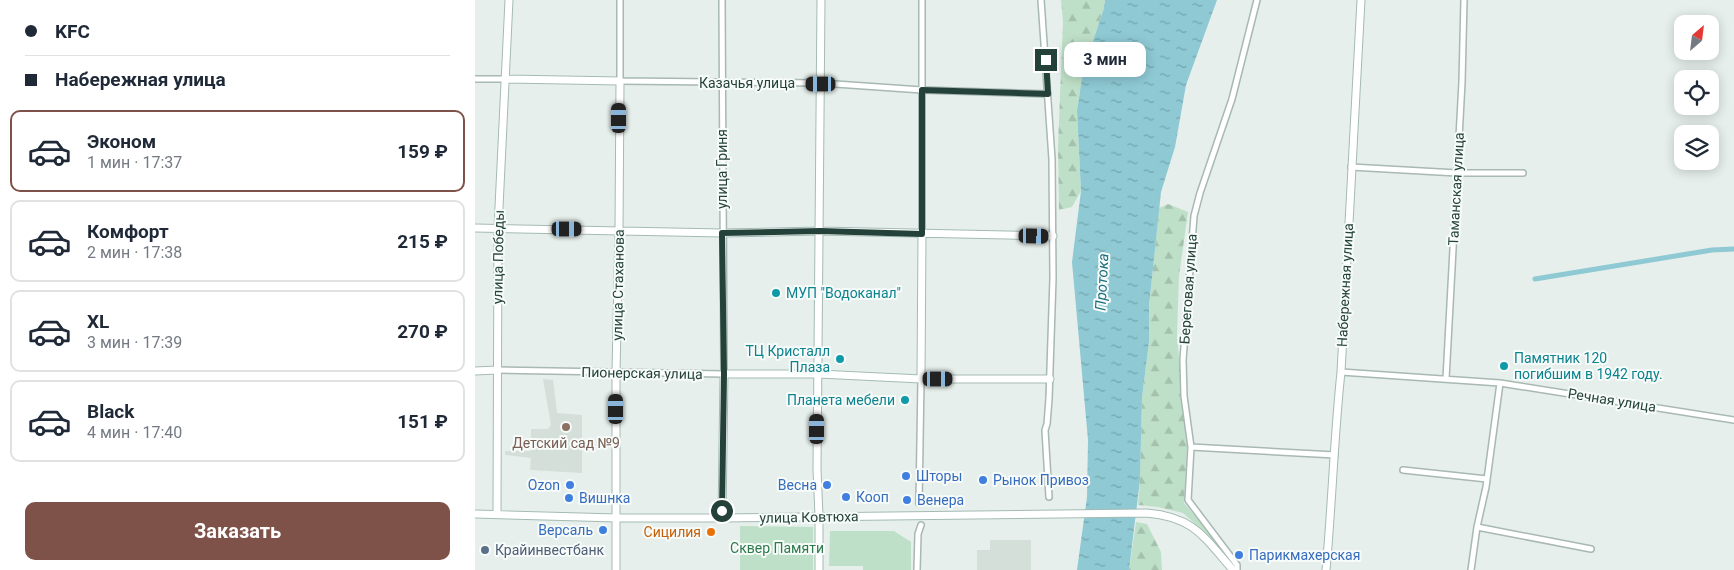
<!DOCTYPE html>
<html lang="ru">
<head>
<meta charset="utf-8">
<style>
	body { margin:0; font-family:Roboto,sans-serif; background:#f2f2f3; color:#1f2937; height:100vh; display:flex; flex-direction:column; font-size:19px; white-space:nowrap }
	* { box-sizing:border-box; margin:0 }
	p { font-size:16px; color:#747a83 }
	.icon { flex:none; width:28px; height:28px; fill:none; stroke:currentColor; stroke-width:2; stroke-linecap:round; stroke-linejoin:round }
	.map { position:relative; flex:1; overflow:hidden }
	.panel { display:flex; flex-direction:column; background:#fff; width:475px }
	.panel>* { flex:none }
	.top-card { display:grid; align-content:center; height:110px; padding:0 25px; background:#fff }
	.needle { width:32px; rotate:28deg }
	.tools { position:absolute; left:1199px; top:15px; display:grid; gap:10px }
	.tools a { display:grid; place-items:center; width:45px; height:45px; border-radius:10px; background:#fff; box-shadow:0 2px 12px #0003; font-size:25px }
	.end { position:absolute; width:22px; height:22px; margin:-11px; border:6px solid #24423a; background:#fff; box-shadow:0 0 0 2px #fff }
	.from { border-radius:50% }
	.bubble { position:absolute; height:35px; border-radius:10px; background:#fff; box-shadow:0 2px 12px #0003; font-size:16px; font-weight:700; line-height:35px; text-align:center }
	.car { position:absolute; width:15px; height:30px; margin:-15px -8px; border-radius:6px; box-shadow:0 0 4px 1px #0007; background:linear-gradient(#222 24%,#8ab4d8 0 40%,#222 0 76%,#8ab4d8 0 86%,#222 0) }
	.top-card b { display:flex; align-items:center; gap:18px; height:48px; font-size:19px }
	.top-card b+b { border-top:1px solid #e0e1e3 }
	.top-card i { width:12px; height:12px; background:#1f2937 }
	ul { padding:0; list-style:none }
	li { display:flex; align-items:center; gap:15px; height:82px; margin:0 10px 8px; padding:0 15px; border:2px solid #e0e1e3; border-radius:10px }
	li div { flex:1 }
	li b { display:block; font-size:19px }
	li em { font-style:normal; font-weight:700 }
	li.selected { border-color:#7f5249 }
	li>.icon { width:45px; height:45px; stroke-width:1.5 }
	.action { display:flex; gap:10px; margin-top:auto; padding:10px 25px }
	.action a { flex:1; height:58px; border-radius:10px; background:#7f5249; color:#fff; font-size:20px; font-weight:700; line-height:58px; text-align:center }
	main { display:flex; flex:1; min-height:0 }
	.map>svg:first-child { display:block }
	.built { fill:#d4dfda }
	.forest { fill:url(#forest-firs) }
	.park { fill:#bfe0c8 }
	.water { fill:url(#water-ripples) }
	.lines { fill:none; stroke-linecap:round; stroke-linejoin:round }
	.canal { stroke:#8ec9d4; stroke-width:5 }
	.street-casing { stroke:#a8b8b2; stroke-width:8 }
	.secondary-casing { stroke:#a4bbb3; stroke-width:9 }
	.street { stroke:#fff; stroke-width:5 }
	.secondary { stroke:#fff; stroke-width:7 }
	.route { stroke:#24423a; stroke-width:6 }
	.culture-dot { fill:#0f9aa8; stroke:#f7fbf9; stroke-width:2 }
	.education-dot { fill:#8d6e63; stroke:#f7fbf9; stroke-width:2 }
	.shop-dot { fill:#3f7fe0; stroke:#f7fbf9; stroke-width:2 }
	.food-dot { fill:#e8710a; stroke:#f7fbf9; stroke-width:2 }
	.service-dot { fill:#5c6f8a; stroke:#f7fbf9; stroke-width:2 }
	.labels { text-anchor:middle; stroke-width:4; stroke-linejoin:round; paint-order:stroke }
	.street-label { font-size:14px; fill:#24423a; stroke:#f7fbf9 }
	.culture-label { font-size:14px; fill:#0d838f; stroke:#f7fbf9; text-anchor:start }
	.education-label { font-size:14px; fill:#785e54; stroke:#f7fbf9 }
	.shop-label { font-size:14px; fill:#366cbe; stroke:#f7fbf9; text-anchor:start }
	.food-label { font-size:14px; fill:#c56008; stroke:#f7fbf9; text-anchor:end }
	.park-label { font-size:14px; fill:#2d7a4b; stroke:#f7fbf9 }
	.service-label { font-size:14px; fill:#4e5e75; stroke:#f7fbf9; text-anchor:start }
	.water-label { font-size:15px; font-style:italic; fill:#1c6f80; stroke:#f7fbf9 }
</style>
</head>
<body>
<main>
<section class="panel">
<div class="top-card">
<b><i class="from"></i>KFC</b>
<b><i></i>Набережная улица</b>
</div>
<ul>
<li class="selected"><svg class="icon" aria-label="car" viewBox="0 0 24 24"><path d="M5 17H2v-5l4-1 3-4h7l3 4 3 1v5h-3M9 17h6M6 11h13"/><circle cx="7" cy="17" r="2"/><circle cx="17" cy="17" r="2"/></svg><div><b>Эконом</b><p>1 мин · 17:37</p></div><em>159 ₽</em></li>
<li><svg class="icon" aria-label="car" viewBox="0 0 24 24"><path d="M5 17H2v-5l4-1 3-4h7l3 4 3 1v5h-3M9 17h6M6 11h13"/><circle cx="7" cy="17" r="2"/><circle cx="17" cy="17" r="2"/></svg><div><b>Комфорт</b><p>2 мин · 17:38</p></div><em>215 ₽</em></li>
<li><svg class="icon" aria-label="car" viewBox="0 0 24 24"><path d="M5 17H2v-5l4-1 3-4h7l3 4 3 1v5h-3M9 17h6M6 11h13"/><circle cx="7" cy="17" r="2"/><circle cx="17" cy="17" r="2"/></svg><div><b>XL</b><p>3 мин · 17:39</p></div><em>270 ₽</em></li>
<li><svg class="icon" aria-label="car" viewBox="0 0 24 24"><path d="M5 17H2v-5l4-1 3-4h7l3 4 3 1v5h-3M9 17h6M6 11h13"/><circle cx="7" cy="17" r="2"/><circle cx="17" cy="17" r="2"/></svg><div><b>Black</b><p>4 мин · 17:40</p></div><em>151 ₽</em></li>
</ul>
<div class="action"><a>Заказать</a></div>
</section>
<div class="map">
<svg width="1259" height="570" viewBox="0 0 1259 570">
	<defs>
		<pattern id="forest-firs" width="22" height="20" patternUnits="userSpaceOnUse" patternTransform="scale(1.25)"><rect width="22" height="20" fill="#bfe0c8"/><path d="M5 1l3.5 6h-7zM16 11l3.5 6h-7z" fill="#a4c1ad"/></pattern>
		<pattern id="water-ripples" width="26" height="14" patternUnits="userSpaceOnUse" patternTransform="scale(1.25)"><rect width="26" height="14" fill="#8ec9d4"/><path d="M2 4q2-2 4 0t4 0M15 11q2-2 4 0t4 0" fill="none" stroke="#74a5ad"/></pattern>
	</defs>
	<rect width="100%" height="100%" fill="#e6efeb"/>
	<!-- built -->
	<path class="built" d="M68,379L78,380L82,413L107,415V473L55,470L56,458L30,455V451H56V429H73L76,425Z
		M515,540H556V570H502V550H515Z"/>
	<!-- forest -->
	<path class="forest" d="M586,0H630L629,8L608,71L602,111L606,191L597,207L584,210L583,146L588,21Z
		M693,204L713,212L704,276L702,335L712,447L709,503L739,538L738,540L708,513L683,507L663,505L665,480L667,397L674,342V307L684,208Z
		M661,522L672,524L686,552L687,570H654Z"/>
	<!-- park -->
	<path class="park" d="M265,526L338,527V570H265Z
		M355,531H419L436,542V570H388V566H354Z"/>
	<!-- water -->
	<path class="water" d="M630,0H742L711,85L700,147L686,192L674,306V342L667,397L665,480L654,570H602L612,497L613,440L597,262L606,191L602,111L608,71L629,8Z"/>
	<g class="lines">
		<!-- canal -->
		<path class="canal" d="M1060,279L1237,250L1259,249"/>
		<!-- street casing -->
		<g class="street-casing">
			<path id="street" d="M145,0V81L346,83L447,90L573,94
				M566,0L577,159L578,278L574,399L572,424L570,430L574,497
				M0,79H31
				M876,167L982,173H1048
				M447,234V0
				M22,370L249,374L247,0
				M866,372L1025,383L1259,420
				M971,379L987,82L989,0
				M716,447L860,455
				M928,470L1012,479
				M444,503L446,379
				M1002,527L1116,549
				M442,570L443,534L446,525
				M762,570V565L713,500L716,447L709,396L708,360L719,216L725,193L757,99L782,0
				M996,570L1002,527L1011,487L1025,383"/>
		</g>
		<!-- secondary casing -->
		<g class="secondary-casing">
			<path id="secondary" d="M31,79L145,81L144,230L141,373V570
				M0,228L247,233L345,231L578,236
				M0,371L22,370
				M446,379L447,234
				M0,514L142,518H247L672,513C719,517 729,537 758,570
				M22,514L23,228L34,0
				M247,518L249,374H344L446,379H575
				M344,570V516L342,469L346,0
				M851,570C857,504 859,438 866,372L886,0"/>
		</g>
		<!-- street -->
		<use href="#street" class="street"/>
		<!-- secondary -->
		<use href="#secondary" class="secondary"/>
	</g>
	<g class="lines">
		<!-- route -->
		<path class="route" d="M247,511L249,374L247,233L345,231L447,234V90L573,94L571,60"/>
	</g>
	<!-- markers -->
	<g class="culture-dot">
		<circle cx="301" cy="293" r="5"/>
		<circle cx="365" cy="359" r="5"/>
		<circle cx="1029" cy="366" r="5"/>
		<circle cx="430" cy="400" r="5"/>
	</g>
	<circle class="education-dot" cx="91" cy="427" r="5"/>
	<g class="shop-dot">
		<circle cx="431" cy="476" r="5"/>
		<circle cx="508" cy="480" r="5"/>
		<circle cx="95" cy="485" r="5"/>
		<circle cx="352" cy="485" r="5"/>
		<circle cx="371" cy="497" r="5"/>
		<circle cx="94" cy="498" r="5"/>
		<circle cx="432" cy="500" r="5"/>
		<circle cx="128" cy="530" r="5"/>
		<circle cx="764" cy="555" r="5"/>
	</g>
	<circle class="food-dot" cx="236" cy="532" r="5"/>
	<circle class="service-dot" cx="10" cy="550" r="5"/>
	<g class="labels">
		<!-- street labels -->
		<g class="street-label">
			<text x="272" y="88">Казачья улица</text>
			<text transform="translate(247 169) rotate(-90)" y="5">улица Гриня</text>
			<text transform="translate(981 189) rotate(-87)" y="5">Таманская улица</text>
			<text transform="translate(23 257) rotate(-89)" y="5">улица Победы</text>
			<text transform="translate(143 285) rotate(-89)" y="5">улица Стаханова</text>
			<text transform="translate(870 285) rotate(-87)" y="5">Набережная улица</text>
			<text transform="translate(713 289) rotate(-86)" y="5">Береговая улица</text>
			<text transform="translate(167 373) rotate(1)" y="5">Пионерская улица</text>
			<text transform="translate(1137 400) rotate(9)" y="5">Речная улица</text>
			<text transform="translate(334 517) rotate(-1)" y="5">улица Ковтюха</text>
		</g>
		<!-- culture labels -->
		<g class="culture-label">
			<text x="311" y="298">МУП "Водоканал"</text>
			<text x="355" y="356" text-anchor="end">ТЦ Кристалл<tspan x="355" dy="16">Плаза</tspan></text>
			<text x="1039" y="363">Памятник 120<tspan x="1039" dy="16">погибшим в 1942 году.</tspan></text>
			<text x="420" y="405" text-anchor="end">Планета мебели</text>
		</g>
		<!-- education labels -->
		<g class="education-label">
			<text x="91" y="448">Детский сад №9</text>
		</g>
		<!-- shop labels -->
		<g class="shop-label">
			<text x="441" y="481">Шторы</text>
			<text x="518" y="485">Рынок Привоз</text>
			<text x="85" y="490" text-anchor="end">Ozon</text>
			<text x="342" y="490" text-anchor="end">Весна</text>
			<text x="381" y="502">Кооп</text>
			<text x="104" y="503">Вишнка</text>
			<text x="442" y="505">Венера</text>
			<text x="118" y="535" text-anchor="end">Версаль</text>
			<text x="774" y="560">Парикмахерская</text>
		</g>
		<!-- food labels -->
		<g class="food-label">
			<text x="226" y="537">Сицилия</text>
		</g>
		<!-- park labels -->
		<g class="park-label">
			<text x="302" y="553">Сквер Памяти</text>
		</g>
		<!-- service labels -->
		<g class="service-label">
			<text x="20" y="555">Крайинвестбанк</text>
		</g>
		<!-- water labels -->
		<g class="water-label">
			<text transform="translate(627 282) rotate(-87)" y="5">Протока</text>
		</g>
	</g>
</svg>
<div class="tools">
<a><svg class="needle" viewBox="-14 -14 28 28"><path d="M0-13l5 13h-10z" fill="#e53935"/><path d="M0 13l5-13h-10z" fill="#747a83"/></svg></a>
<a><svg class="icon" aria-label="locate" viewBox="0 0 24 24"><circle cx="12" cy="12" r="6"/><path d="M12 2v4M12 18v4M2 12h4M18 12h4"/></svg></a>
<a><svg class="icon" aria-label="layers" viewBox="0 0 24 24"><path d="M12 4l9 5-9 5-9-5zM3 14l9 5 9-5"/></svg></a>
</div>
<i class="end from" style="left:247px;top:511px"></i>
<i class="end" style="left:571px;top:60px"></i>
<div class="bubble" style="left:589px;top:42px;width:82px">3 мин</div>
<i class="car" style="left:346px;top:84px;rotate:270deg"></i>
<i class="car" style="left:144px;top:118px;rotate:0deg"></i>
<i class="car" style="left:92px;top:229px;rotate:90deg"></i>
<i class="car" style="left:559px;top:236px;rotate:91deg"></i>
<i class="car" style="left:463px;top:379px;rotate:90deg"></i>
<i class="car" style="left:141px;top:409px;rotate:0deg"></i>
<i class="car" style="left:342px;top:429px;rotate:0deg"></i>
</div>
</main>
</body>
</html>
